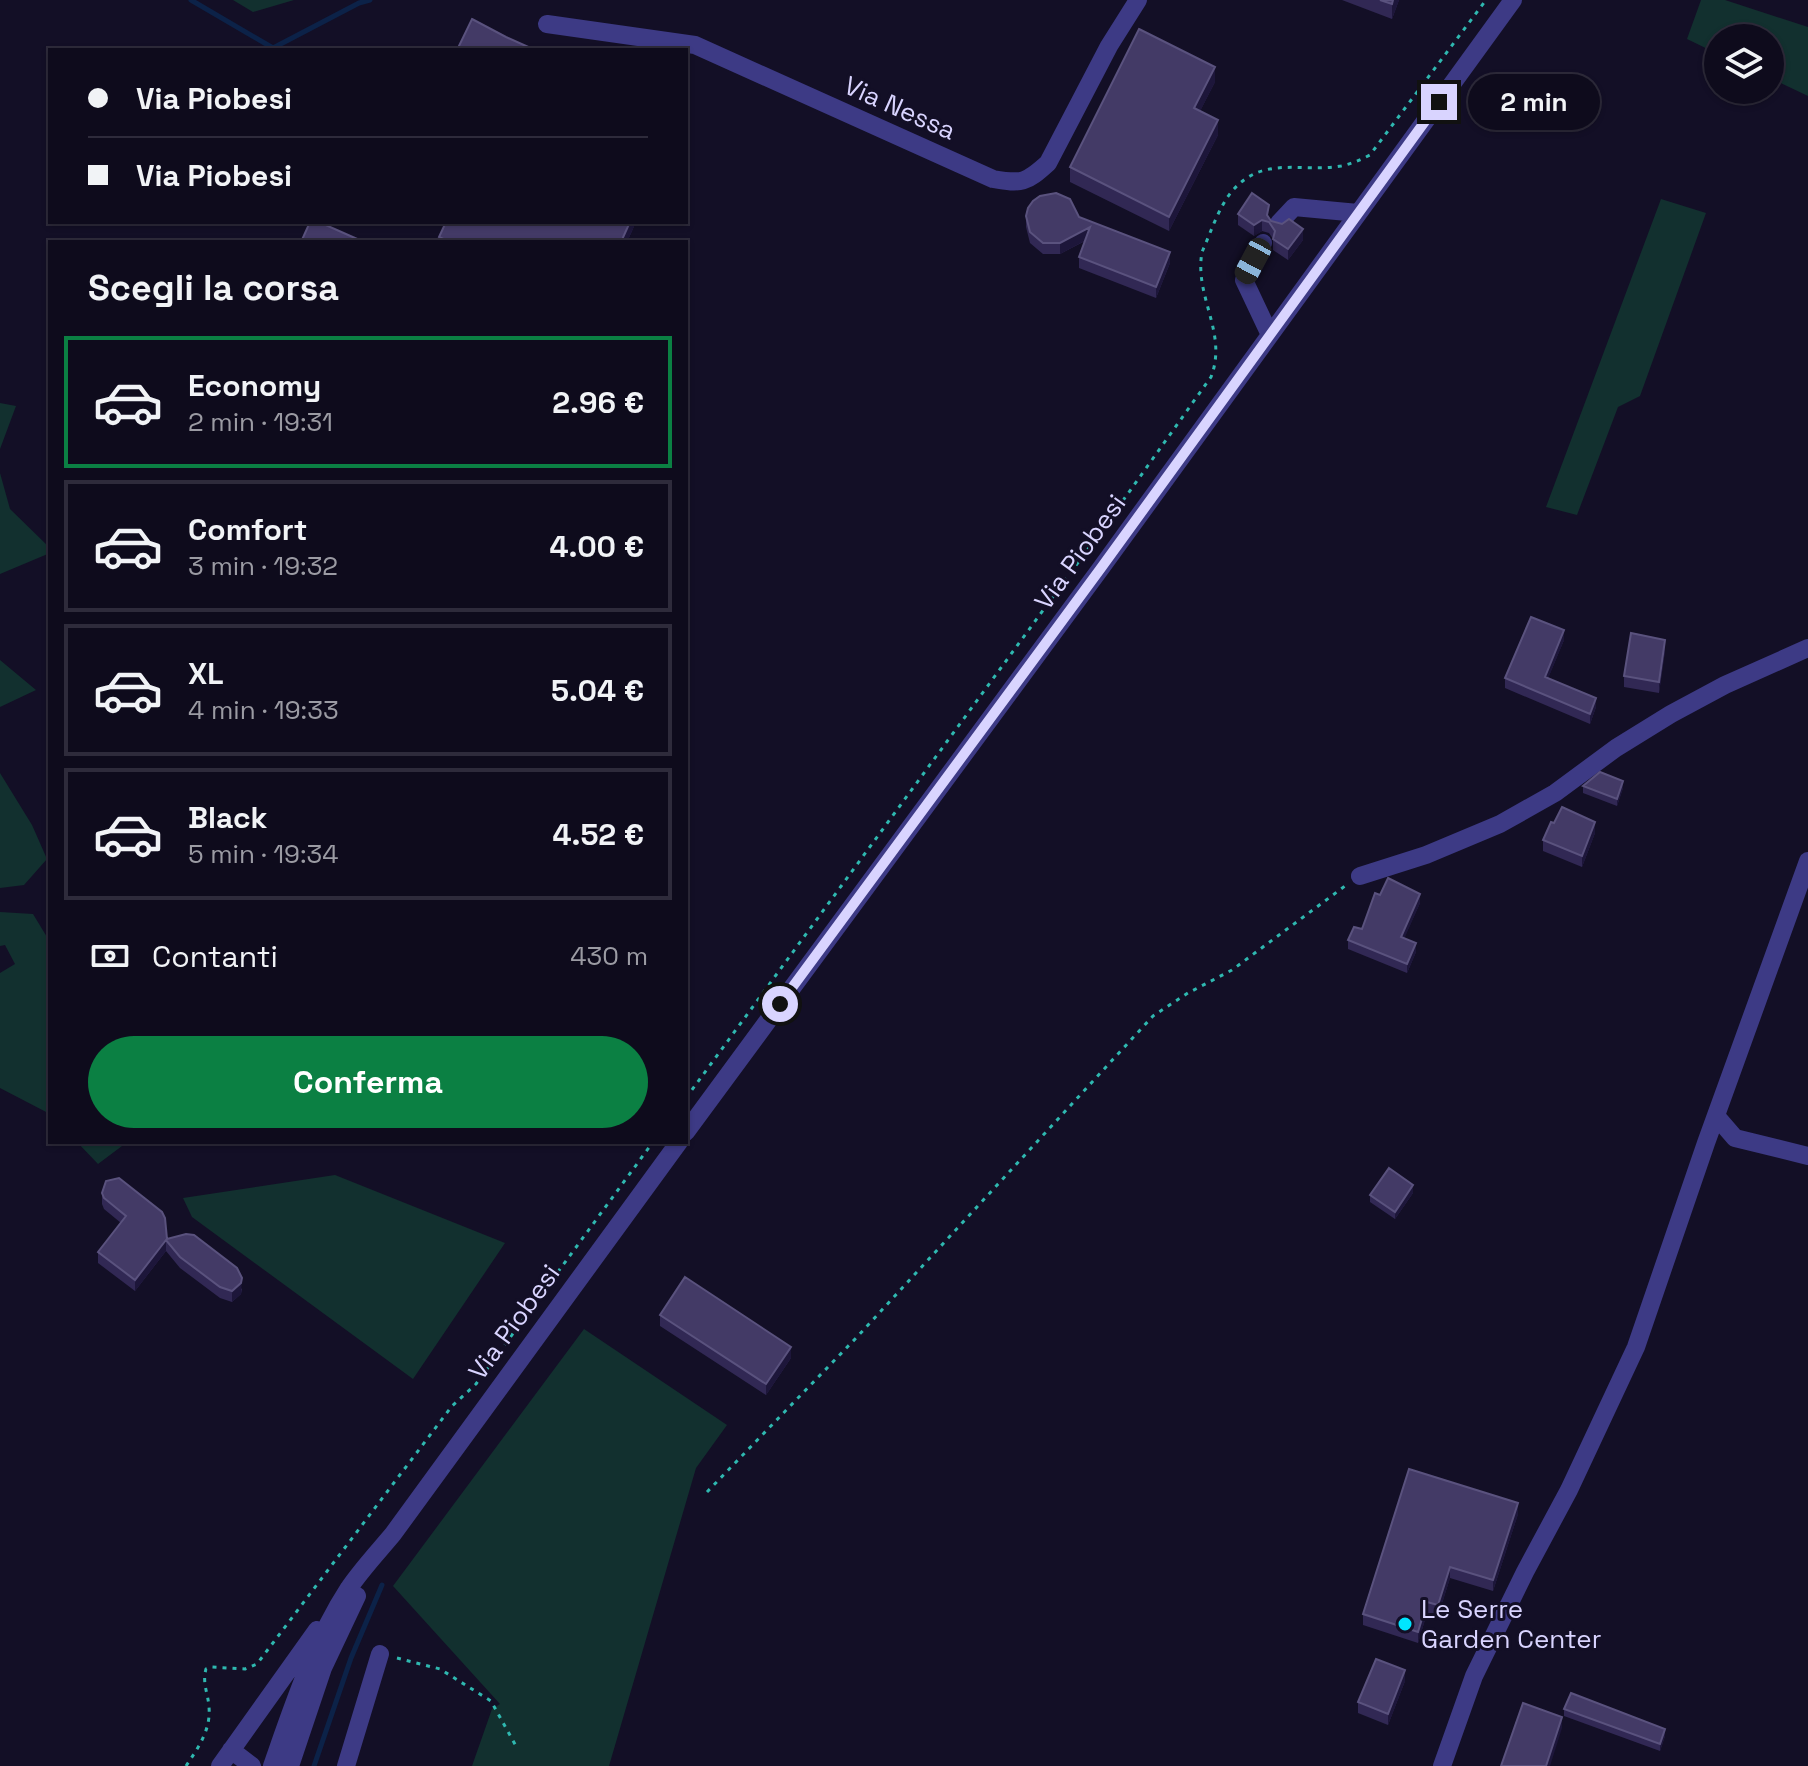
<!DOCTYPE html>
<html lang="it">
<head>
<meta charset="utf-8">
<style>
	body { margin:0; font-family:"Space Grotesk",sans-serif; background:#1c1929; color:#f1f3f6; height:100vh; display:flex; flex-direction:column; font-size:30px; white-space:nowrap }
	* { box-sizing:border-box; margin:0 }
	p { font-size:26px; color:#9b9ba3 }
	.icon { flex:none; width:44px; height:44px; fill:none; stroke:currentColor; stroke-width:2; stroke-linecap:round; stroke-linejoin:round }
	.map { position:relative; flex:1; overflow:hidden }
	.drawer { position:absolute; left:48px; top:240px; width:640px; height:904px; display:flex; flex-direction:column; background:#0e0b1c; border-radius:0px; box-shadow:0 2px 6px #0004,0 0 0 2px #2e2b3b }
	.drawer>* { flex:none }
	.banner { position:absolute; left:48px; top:48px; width:640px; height:176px; border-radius:0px; box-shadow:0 2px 6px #0004,0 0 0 2px #2e2b3b; display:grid; align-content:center; height:176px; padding:0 40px; background:#0e0b1c }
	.buttons { position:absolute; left:1704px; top:24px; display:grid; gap:16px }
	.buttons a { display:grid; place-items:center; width:80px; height:80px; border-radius:50%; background:#0e0b1c; box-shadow:0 2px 6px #0004,0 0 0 2px #2e2b3b; font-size:40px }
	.end { position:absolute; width:36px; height:36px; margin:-18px; border:10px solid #d9d4ff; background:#111; box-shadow:0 0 0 4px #111 }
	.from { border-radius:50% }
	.bubble { position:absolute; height:56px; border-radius:28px; background:#0e0b1c; box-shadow:0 2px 6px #0004,0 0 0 2px #2e2b3b; font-size:26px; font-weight:800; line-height:56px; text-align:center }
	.car { position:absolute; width:24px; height:48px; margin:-24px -12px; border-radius:10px; box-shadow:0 0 6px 2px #0007; background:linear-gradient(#222 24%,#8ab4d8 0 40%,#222 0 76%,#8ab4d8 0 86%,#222 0) }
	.banner b { display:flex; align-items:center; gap:28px; height:76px; font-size:30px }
	.banner b+b { border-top:2px solid #2e2b3b }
	.banner i { width:20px; height:20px; background:#f1f3f6 }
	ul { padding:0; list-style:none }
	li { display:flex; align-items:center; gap:24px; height:132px; margin:0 16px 12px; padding:0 24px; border:4px solid #2e2b3b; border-radius:0px }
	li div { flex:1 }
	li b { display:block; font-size:30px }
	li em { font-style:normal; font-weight:800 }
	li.on { border-color:#0b8043 }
	li>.icon { width:72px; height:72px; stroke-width:1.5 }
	h2 { padding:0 40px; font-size:36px; line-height:96px }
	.pay { display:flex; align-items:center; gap:20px; height:88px; padding:0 40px; font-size:30px }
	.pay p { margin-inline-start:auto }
	.primary-button { display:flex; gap:16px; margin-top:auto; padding:16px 40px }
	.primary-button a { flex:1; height:92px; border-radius:48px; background:#0b8043; color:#fff; font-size:32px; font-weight:800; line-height:92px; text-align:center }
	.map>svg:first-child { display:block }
	.green { fill:#12302f }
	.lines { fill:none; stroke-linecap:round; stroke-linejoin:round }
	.stream { stroke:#0c2248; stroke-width:5 }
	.path { stroke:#2fb8b0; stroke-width:3; stroke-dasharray:4 6; stroke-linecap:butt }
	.minor { stroke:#3d3a85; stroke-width:18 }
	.wall { fill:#312854 }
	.shaded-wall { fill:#1d163a }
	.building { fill:#433a66; stroke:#5a527e; stroke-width:2 }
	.route { stroke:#d9d4ff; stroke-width:10 }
	.poi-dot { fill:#00e5ff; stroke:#130f26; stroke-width:3 }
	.labels { text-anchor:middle; stroke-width:6; stroke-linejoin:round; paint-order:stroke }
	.street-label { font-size:26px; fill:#d9d4ff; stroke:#130f26 }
	.poi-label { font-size:26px; fill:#d9d4ff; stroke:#130f26; text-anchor:start }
</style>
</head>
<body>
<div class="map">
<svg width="1808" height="1766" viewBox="0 0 1808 1766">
	<rect width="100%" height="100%" fill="#130f26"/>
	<!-- green -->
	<path class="green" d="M233,0H294L253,12Z
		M1701,0H1725L1808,27V96L1770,78V38H1718V54L1687,39Z
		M1661,199L1706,213L1640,396L1618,407L1577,515L1546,507Z
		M0,403L16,406L0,449Z
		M0,473L10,509L50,548V553L0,574Z
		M0,660L36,690L0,707Z
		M0,773L32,825L47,859L24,885L0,888Z
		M0,912L33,914L50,942V971L46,982L50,986V1114L0,1088V973L15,964L5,945L0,946Z
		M77,1142H119L122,1146L98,1164Z
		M335,1175L505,1243L413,1379L192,1217L183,1198Z
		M584,1329L727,1425L696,1468L609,1766H472L492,1709L500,1704L393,1586Z"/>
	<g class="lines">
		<!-- stream -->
		<path class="stream" d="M191,0L273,48L359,3L370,0
			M314,1766L351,1658L382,1585"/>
		<!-- path -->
		<path class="path" d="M686,1098L1107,523L1211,377C1228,333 1194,297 1202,252C1211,232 1219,206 1233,190C1264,155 1302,173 1341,166C1351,164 1360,160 1370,155L1486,0
			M707,1492L857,1337L1153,1016L1188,993L1232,970L1345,886
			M397,1658L440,1669L491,1701L516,1746
			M186,1766C198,1748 211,1730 209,1707C208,1693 202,1683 206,1669L212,1667L245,1669L257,1664L452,1406L476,1384L653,1142"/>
		<!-- minor -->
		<path class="minor" d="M547,24L695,45L993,179C1022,184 1026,183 1048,163L1109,46L1138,0
			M1279,223L1294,207L1358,213
			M1263,243L1244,280L1270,335
			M1360,876L1426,855L1500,824L1555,793L1616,748L1671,714L1725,685L1808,648
			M1716,1116L1735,1138L1808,1156
			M686,1132L1101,568L1513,0
			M231,1750L252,1766
			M220,1766L317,1630
			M272,1766C293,1706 314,1642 349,1588C362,1569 378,1552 393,1534L679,1142
			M290,1766L323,1668L357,1596
			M346,1766L380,1654
			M1442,1766L1474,1676L1525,1572L1569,1490L1636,1347L1706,1143L1808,861"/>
	</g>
	<!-- wall -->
	<path class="wall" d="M1342,0H1399L1392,19Z
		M1215,82L1200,111L1218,135L1169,231L1070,182V167Z
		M1238,214L1269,217L1271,221L1303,240L1288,260L1273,250V239L1269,233L1262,231L1254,236L1238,225Z
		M1026,216L1079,217L1170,263L1156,298L1079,268V257L1085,241L1060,254H1043L1030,243L1026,227Z
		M446,222H636L627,242H439V237Z
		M1564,640L1548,678L1596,707L1590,724L1505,688V678Z
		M1665,651L1659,693L1624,687V676Z
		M1583,786L1623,788L1617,806L1583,793Z
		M1595,833L1582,867L1543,851V840Z
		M1380,895L1420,903L1404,938L1416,952L1407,973L1348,949V940L1362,929Z
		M102,1193L167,1239L242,1289L241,1294L232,1302L220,1298L180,1268L166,1251L135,1291L98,1263V1252L121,1223L104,1209L102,1204Z
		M1413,1193L1395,1219L1370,1202V1195Z
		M660,1315L791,1358L766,1395L660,1326Z
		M1518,1514L1493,1591L1450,1578L1438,1616L1427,1613L1418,1643L1363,1625V1614Z
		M1405,1681L1388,1725L1358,1713V1702Z
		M1564,1709L1665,1736L1660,1751L1564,1716Z"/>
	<!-- shaded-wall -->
	<path class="shaded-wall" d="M1393,0H1399L1392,19V4Z
		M1215,67V82L1194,123V108Z
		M1218,120V135L1169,231V217Z
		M1262,220V231L1254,236V225Z
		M630,222H636L627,242H621Z
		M1090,227V238L1060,254V243Z
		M1303,229V240L1288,260V249Z
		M1170,252V263L1156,298V287Z
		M1564,630V640L1545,686V677Z
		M1665,640V651L1659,693V682Z
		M1596,698V707L1590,724V714Z
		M1623,781V788L1617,806V799Z
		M1595,822V833L1582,867V856Z
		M1420,894V903L1401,946V937Z
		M1416,943V952L1407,973V964Z
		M1413,1185V1193L1395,1219V1212Z
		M166,1240V1251L135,1291V1280Z
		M242,1278L241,1294L232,1302V1291Z
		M791,1347V1358L766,1395V1384Z
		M1518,1503V1514L1493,1591V1580Z
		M1450,1567V1578L1438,1616V1605Z
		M1427,1602V1613L1418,1643V1632Z
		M1405,1670V1681L1388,1725V1714Z
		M1562,1717V1728L1550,1766H1546Z
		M1665,1729V1736L1660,1751V1744Z"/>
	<!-- building -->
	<path class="building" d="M1380,0H1393L1392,4Z
		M472,19L506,37L535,50H457Z
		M1139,29L1215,67L1194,108L1218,120L1169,217L1070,167Z
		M1056,193L1070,199L1079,217L1170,252L1156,287L1079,257L1090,227L1060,243H1043L1030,232L1026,216L1028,208L1033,201L1040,196Z
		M1252,193L1269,205L1267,215L1271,221L1282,224L1289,219L1303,229L1288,249L1273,239L1275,231L1269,222L1262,220L1254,225L1238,214Z
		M310,222H319L364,242H301Z
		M446,222H630L621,242H450L439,237Z
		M1531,617L1564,630L1545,677L1596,698L1590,714L1505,678Z
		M1631,633L1665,640L1659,682L1624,676Z
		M1600,772L1623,781L1617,799L1583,786Z
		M1562,807L1595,822L1582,856L1543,840L1551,822L1554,823Z
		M1388,878L1420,894L1401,937L1416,943L1407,964L1348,940L1354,927L1362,929L1375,893L1380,895Z
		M1389,1168L1413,1185L1395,1212L1370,1195Z
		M119,1178L162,1212L165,1218L167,1239L186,1234L194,1235L237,1268L242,1278L241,1283L232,1291L220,1287L180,1257L166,1240L135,1280L98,1252L126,1216L104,1198L102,1193L106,1181Z
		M685,1277L791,1347L766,1384L660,1315Z
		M1409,1469L1518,1503L1493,1580L1450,1567L1438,1605L1427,1602L1418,1632L1363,1614Z
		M1376,1659L1405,1670L1388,1714L1358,1702Z
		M1571,1693L1665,1729L1660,1744L1564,1709Z
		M1523,1703L1562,1717L1546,1766H1501Z"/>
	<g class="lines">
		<!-- route -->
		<path class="route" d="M780,1004L1101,568L1439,102"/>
	</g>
	<!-- markers -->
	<circle class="poi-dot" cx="1405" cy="1624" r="8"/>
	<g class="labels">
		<!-- street labels -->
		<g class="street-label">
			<text transform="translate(900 108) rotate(24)" y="9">Via Nessa</text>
			<text transform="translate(1080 552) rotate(-54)" y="9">Via Piobesi</text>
			<text transform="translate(514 1322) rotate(-54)" y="9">Via Piobesi</text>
		</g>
		<!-- poi labels -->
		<g class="poi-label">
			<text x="1421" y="1618">Le Serre<tspan x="1421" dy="30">Garden Center</tspan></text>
		</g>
	</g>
</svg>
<div class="buttons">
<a><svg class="icon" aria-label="layers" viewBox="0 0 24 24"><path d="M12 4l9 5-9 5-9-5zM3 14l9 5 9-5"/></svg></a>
</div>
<i class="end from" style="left:780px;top:1004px"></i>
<i class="end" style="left:1439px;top:102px"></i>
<div class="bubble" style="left:1468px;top:74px;width:132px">2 min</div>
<i class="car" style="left:1253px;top:261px;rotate:208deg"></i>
<div class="banner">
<b><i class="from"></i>Via Piobesi</b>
<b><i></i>Via Piobesi</b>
</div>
<section class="drawer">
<h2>Scegli la corsa</h2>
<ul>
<li class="on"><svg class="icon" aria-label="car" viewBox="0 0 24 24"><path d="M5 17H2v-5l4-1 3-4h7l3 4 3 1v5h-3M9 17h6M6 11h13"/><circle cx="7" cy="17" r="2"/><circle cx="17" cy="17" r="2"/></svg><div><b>Economy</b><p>2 min · 19:31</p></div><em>2.96 €</em></li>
<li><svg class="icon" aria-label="car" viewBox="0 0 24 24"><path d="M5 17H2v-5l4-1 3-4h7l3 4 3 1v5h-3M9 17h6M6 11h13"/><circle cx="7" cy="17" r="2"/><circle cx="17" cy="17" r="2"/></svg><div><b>Comfort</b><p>3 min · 19:32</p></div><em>4.00 €</em></li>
<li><svg class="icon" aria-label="car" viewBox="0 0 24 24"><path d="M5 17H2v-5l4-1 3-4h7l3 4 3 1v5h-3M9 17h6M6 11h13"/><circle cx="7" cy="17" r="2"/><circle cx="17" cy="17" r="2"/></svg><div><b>XL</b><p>4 min · 19:33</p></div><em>5.04 €</em></li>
<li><svg class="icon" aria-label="car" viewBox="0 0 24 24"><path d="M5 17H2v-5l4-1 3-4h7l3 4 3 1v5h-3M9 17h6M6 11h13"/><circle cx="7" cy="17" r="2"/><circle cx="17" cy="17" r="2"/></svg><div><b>Black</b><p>5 min · 19:34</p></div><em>4.52 €</em></li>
</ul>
<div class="pay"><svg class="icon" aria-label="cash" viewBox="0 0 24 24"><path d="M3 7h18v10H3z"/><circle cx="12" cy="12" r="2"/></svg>Contanti<p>430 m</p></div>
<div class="primary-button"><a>Conferma</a></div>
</section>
</div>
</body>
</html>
